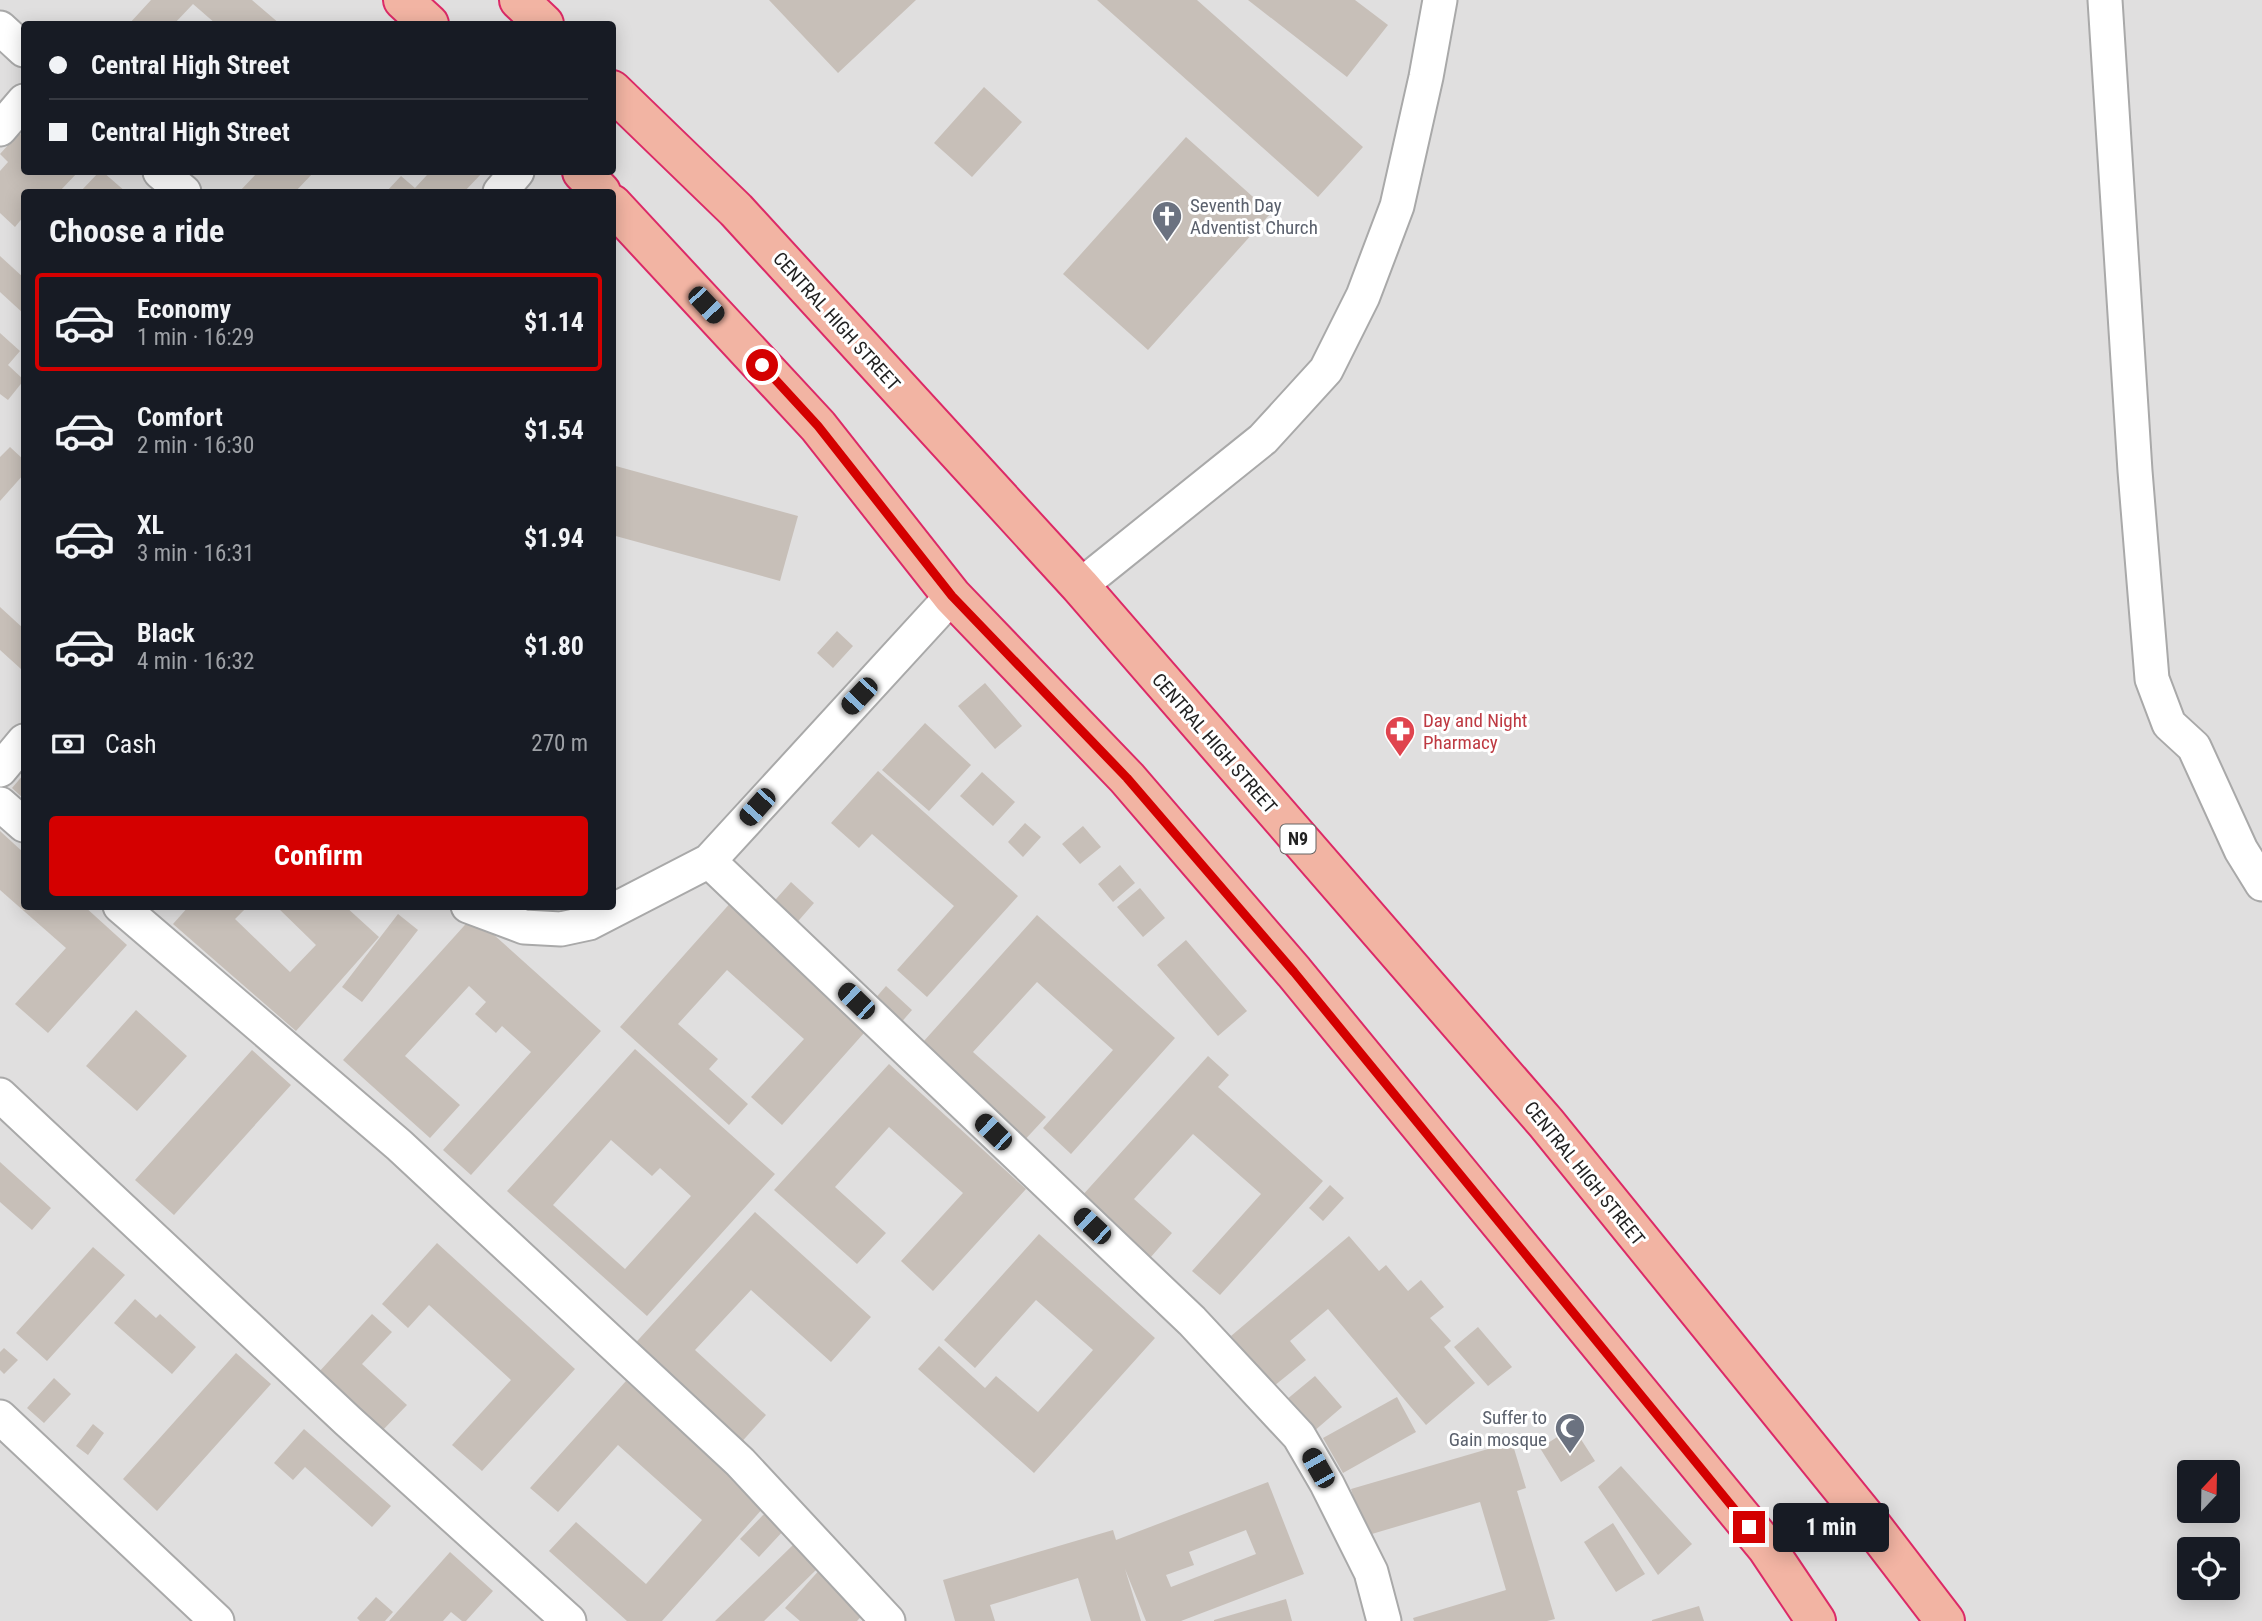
<!DOCTYPE html>
<html lang="en">
<head>
<meta charset="utf-8">
<style>
	body { margin:0; font-family:"Roboto Condensed",sans-serif; background:#242831; color:#f1f3f6; height:100vh; display:flex; flex-direction:column; font-size:26px; white-space:nowrap }
	* { box-sizing:border-box; margin:0 }
	p { font-size:23px; color:#9ea1a6 }
	.icon { flex:none; width:38px; height:38px; fill:none; stroke:currentColor; stroke-width:2; stroke-linecap:round; stroke-linejoin:round }
	.map { position:relative; flex:1; overflow:hidden }
	.sheet { position:absolute; left:21px; top:189px; width:595px; height:721px; display:flex; flex-direction:column; background:#171b24; border-radius:7px; box-shadow:0 4px 18px #0003 }
	.sheet>* { flex:none }
	.banner { position:absolute; left:21px; top:21px; width:595px; height:154px; border-radius:7px; box-shadow:0 4px 18px #0003; display:grid; align-content:center; height:154px; padding:0 28px; background:#171b24 }
	.needle { width:46px; rotate:22deg }
	.buttons { position:absolute; left:2177px; top:1460px; display:grid; gap:14px }
	.buttons a { display:grid; place-items:center; width:63px; height:63px; border-radius:7px; background:#171b24; box-shadow:0 4px 18px #0003; font-size:35px }
	.end { position:absolute; width:32px; height:32px; margin:-16px; border:9px solid #d40000; background:#fff; box-shadow:0 0 0 4px #fff }
	.from { border-radius:50% }
	.bubble { position:absolute; height:49px; border-radius:7px; background:#171b24; box-shadow:0 4px 18px #0003; font-size:23px; font-weight:700; line-height:49px; text-align:center }
	.car { position:absolute; width:21px; height:42px; margin:-21px -10px; border-radius:9px; box-shadow:0 0 5px 2px #0007; background:linear-gradient(#222 24%,#8ab4d8 0 40%,#222 0 76%,#8ab4d8 0 86%,#222 0) }
	.banner b { display:flex; align-items:center; gap:24px; height:66px; font-size:26px }
	.banner b+b { border-top:2px solid #363941 }
	.banner i { width:18px; height:18px; background:#f1f3f6 }
	ul { padding:0; list-style:none }
	li { display:flex; align-items:center; gap:21px; height:98px; margin:0 14px 10px; padding:0 14px; border:4px solid transparent; border-radius:7px }
	li div { flex:1 }
	li b { display:block; font-size:26px }
	li em { font-style:normal; font-weight:700 }
	li.current { border-color:#d40000 }
	li>.icon { width:63px; height:63px; stroke-width:1.5 }
	h2 { padding:0 28px; font-size:32px; line-height:84px }
	.pay { display:flex; align-items:center; gap:18px; height:77px; padding:0 28px; font-size:26px }
	.pay p { margin-inline-start:auto }
	.cta { display:flex; gap:14px; margin-top:auto; padding:14px 28px }
	.cta a { flex:1; height:80px; border-radius:7px; background:#d40000; color:#fff; font-size:28px; font-weight:700; line-height:80px; text-align:center }
	.map>svg:first-child { display:block }
	.residential { fill:#e0dfdf; fill-rule:evenodd }
	.building { fill:#c7bfb8; fill-rule:evenodd }
	.lines { fill:none; stroke-linecap:round; stroke-linejoin:round }
	.minor-casing { stroke:#a9a9a9; stroke-width:37 }
	.trunk-casing { stroke:#dc2a67; stroke-width:42 }
	.minor { stroke:#fff; stroke-width:33 }
	.trunk { stroke:#f2b4a3; stroke-width:38 }
	.route { stroke:#d40000; stroke-width:9 }
	.labels { text-anchor:middle; stroke-width:6; stroke-linejoin:round; paint-order:stroke }
	.shield { fill:#fff; stroke:#646464; stroke-width:2 }
	.shield-label { font-size:18px; font-weight:bold; fill:#222 }
	.worship-label { font-size:19px; fill:#5b616d; stroke:#fff; text-anchor:start }
	.street-label { font-size:19px; fill:#222; stroke:#fff }
	.health-label { font-size:19px; fill:#be3a42; stroke:#fff; text-anchor:start }
</style>
</head>
<body>
<div class="map">
<svg width="2262" height="1621" viewBox="0 0 2262 1621">
	<rect width="100%" height="100%" fill="#f2efe9"/>
	<!-- residential -->
	<path class="residential" d="M0,0H2262V1621H0ZM24,24H612V172H24ZM24,192H612V906H24ZM2189,1472H2228V1510H2189ZM2189,1549H2228V1587H2189Z"/>
	<!-- building -->
	<path class="building" d="M151,0H252L280,24H216L193,4L174,24H129Z
		M769,0H916L838,73Z
		M1097,0H1197L1363,147L1318,197Z
		M1248,0H1355L1388,25L1347,77Z
		M984,87L1022,122L972,177L934,143Z
		M19,133L24,137V172H78L59,192H24V216L15,227L0,213V171L8,162L0,154Z
		M1186,137L1271,213L1148,350L1063,274Z
		M99,172H103L126,192H80Z
		M258,172H314L295,192H239Z
		M422,172H483L464,192H386L401,176L415,188L427,175Z
		M0,256L24,278V314L0,292Z
		M0,333L20,351L8,365L24,380L8,400L0,394Z
		M10,447L24,460V474L0,501V457Z
		M612,465L798,516L780,581L612,535Z
		M0,607L24,629V665L21,669L0,650Z
		M837,631L853,646L833,668L817,653Z
		M985,683L1022,726L995,749L958,706Z
		M925,723L971,765L929,811L882,770Z
		M878,771L1018,896L927,997L897,970L954,906L872,834L859,848L831,823Z
		M982,772L1015,802L993,826L960,796Z
		M24,774V799L12,788Z
		M1025,823L1041,837L1023,857L1008,842Z
		M1083,826L1101,847L1080,864L1062,844Z
		M0,831L24,853V906H84L127,945L48,1033L15,1004L66,948L0,890Z
		M1120,865L1135,883L1113,902L1098,884Z
		M791,882L814,903L793,927L769,907Z
		M1140,888L1165,918L1143,937L1117,907Z
		M733,900L872,1024L782,1125L751,1097L804,1039L727,970L678,1024L718,1059L709,1069L748,1104L729,1125L620,1027Z
		M189,906H248L235,919L290,972L316,945L276,906H345L379,937L296,1031L173,924Z
		M398,914L418,930L362,1002L342,987Z
		M1037,915L1175,1038L1071,1154L1043,1128L1113,1050L1037,982L973,1052L1046,1117L1020,1145L915,1051Z
		M473,916L601,1031L471,1175L443,1150L531,1052L502,1026L496,1033L475,1014L486,1002L469,986L405,1056L460,1105L430,1138L343,1060Z
		M1186,940L1247,1011L1218,1036L1157,965Z
		M886,986L912,1010L899,1025L873,1001Z
		M136,1010L187,1056L137,1111L86,1066Z
		M635,1049L775,1174L647,1316L507,1191ZM611,1140L652,1176L660,1168L691,1196L625,1269L553,1205Z
		M252,1050L291,1085L174,1215L135,1180Z
		M1208,1056L1229,1075L1218,1087L1323,1181L1220,1295L1192,1271L1261,1194L1193,1134L1134,1199L1172,1233L1150,1258L1081,1197Z
		M889,1064L1026,1189L933,1291L901,1261L963,1193L889,1127L835,1187L886,1233L857,1264L774,1190Z
		M0,1162L51,1208L32,1230L0,1202Z
		M1330,1185L1344,1198L1323,1221L1309,1208Z
		M755,1212L871,1317L831,1362L751,1290L695,1350L766,1415L737,1447L629,1350Z
		M1039,1234L1155,1338L1034,1473L918,1369L939,1346L985,1388L996,1376L1038,1412L1093,1350L1036,1300L975,1368L944,1340Z
		M1349,1236L1379,1271L1386,1265L1408,1291L1421,1280L1444,1307L1430,1318L1451,1341L1444,1347L1475,1383L1426,1425L1328,1309L1290,1341L1306,1360L1274,1386L1231,1336Z
		M437,1243L575,1369L482,1471L452,1445L511,1380L429,1305L408,1328L382,1304Z
		M93,1247L125,1275L47,1361L16,1333Z
		M135,1299L156,1318L160,1314L196,1347L172,1374L114,1323Z
		M372,1314L392,1332L362,1364L407,1405L381,1432L318,1373Z
		M1478,1327L1512,1367L1488,1386L1454,1347Z
		M4,1348L18,1360L4,1374L0,1370V1352Z
		M236,1353L271,1384L157,1511L123,1479Z
		M1315,1376L1342,1407L1313,1432L1286,1400Z
		M54,1378L71,1394L44,1423L27,1408Z
		M626,1381L765,1506L662,1621H627L549,1551L576,1522L646,1584L702,1520L618,1445L558,1512L530,1488Z
		M1397,1397L1416,1432L1343,1473L1323,1438Z
		M93,1424L104,1433L88,1455L76,1446Z
		M1573,1427L1595,1461L1561,1482L1540,1448Z
		M304,1429L391,1506L372,1527L305,1467L293,1480L274,1463Z
		M1512,1442L1526,1488L1517,1491L1555,1619L1547,1621H1414L1413,1618L1506,1590L1480,1502L1365,1536L1351,1489Z
		M1621,1466L1692,1544L1658,1575L1598,1487Z
		M1268,1482L1304,1574L1181,1621H1146L1125,1569L1141,1621H1091L1078,1578L990,1605L995,1621H955L943,1580L1113,1530L1116,1540ZM1246,1530L1256,1554L1171,1587L1166,1575L1194,1565L1189,1552Z
		M767,1511L785,1529L759,1557L740,1539Z
		M1613,1523L1645,1574L1616,1592L1584,1542Z
		M793,1545L817,1569L764,1621H715Z
		M450,1552L493,1591L466,1621H462L451,1612L443,1621H389Z
		M823,1566L869,1608L857,1621H800L785,1608Z
		M376,1597L393,1612L385,1621H360L357,1618Z
		M1286,1599L1292,1621H1214V1620Z
		M1699,1606L1704,1621H1652V1620Z"/>
	<g class="lines">
		<!-- minor casing -->
		<g class="minor-casing">
			<path id="minor" d="M2105,0L2135,471L2152,679L2169,724L2194,747L2241,850L2262,884
				M0,28L24,50
				M0,129L24,101
				M160,172L184,192
				M500,192L517,172
				M1080,586L1263,439L1326,370L1363,296L1397,206L1426,77L1440,0
				M0,770L24,741
				M0,804L24,825
				M709,861L1192,1321L1299,1436L1327,1484L1371,1572L1384,1621
				M120,906L399,1145L740,1462L888,1621
				M468,906L524,927L561,929L589,923L709,861L952,596
				M0,1095L348,1421L569,1621
				M0,1417L217,1621"/>
		</g>
		<!-- trunk casing -->
		<g class="trunk-casing">
			<path id="trunk" d="M403,0L429,24
				M519,0L544,24
				M612,90L736,210L1080,586L1546,1123L1866,1518L1945,1621
				M582,172L601,192
				M612,204L818,426L952,596L1127,778L1294,972L1767,1548L1816,1621"/>
		</g>
		<!-- minor -->
		<use href="#minor" class="minor"/>
		<!-- trunk -->
		<use href="#trunk" class="trunk"/>
	</g>
	<g class="lines">
		<!-- route -->
		<path class="route" d="M762,365L818,426L952,596L1127,778L1294,972L1749,1527"/>
	</g>
	<!-- icons -->
	<defs>
		<g id="church-pin" transform="scale(1.575)"><path d="M0 17L-7.5 6A9.5 9.5 0 1 1 7.5 6Z" fill="#6b7280" stroke="#fff"/><path d="M-1.2-6h2.4v3.5h3.3v2.4h-3.3V6h-2.4V-.1h-3.3v-2.4h3.3Z" fill="#fff"/></g>
		<g id="pharmacy-pin" transform="scale(1.575)"><path d="M0 17L-7.5 6A9.5 9.5 0 1 1 7.5 6Z" fill="#e0444e" stroke="#fff"/><path d="M-2-6h4v4h4v4h-4v4h-4v-4h-4v-4h4Z" fill="#fff"/></g>
		<g id="mosque-pin" transform="scale(1.575)"><path d="M0 17L-7.5 6A9.5 9.5 0 1 1 7.5 6Z" fill="#6b7280" stroke="#fff"/><path d="M3.5-4.9A6 6 0 1 0 3.5 4.9A5 5 0 1 1 3.5-4.9Z" fill="#fff"/></g>
	</defs>
	<g fill-rule="evenodd">
		<use href="#church-pin" x="1167" y="216"/>
		<use href="#pharmacy-pin" x="1400" y="731"/>
		<use href="#mosque-pin" x="1570" y="1428"/>
	</g>
	<g class="labels">
		<!-- shield labels -->
		<rect class="shield" x="1280.5" y="824.5" width="35" height="29" rx="5"/>
		<g class="shield-label">
			<text x="1298" y="845">N9</text>
		</g>
		<!-- worship labels -->
		<g class="worship-label">
			<text x="1190" y="212">Seventh Day<tspan x="1190" dy="22">Adventist Church</tspan></text>
			<text x="1547" y="1424" text-anchor="end">Suffer to<tspan x="1547" dy="22">Gain mosque</tspan></text>
		</g>
		<!-- street labels -->
		<g class="street-label">
			<text transform="translate(837 321) rotate(48)" y="7">CENTRAL HIGH STREET</text>
			<text transform="translate(1215 743) rotate(49)" y="7">CENTRAL HIGH STREET</text>
			<text transform="translate(1585 1173) rotate(51)" y="7">CENTRAL HIGH STREET</text>
		</g>
		<!-- health labels -->
		<g class="health-label">
			<text x="1423" y="727">Day and Night<tspan x="1423" dy="22">Pharmacy</tspan></text>
		</g>
	</g>
</svg>
<div class="buttons">
<a><svg class="needle" viewBox="-14 -14 28 28"><path d="M0-13l5 13h-10z" fill="#e53935"/><path d="M0 13l5-13h-10z" fill="#9ea1a6"/></svg></a>
<a><svg class="icon" aria-label="locate" viewBox="0 0 24 24"><circle cx="12" cy="12" r="6"/><path d="M12 2v4M12 18v4M2 12h4M18 12h4"/></svg></a>
</div>
<i class="end from" style="left:762px;top:365px"></i>
<i class="end" style="left:1749px;top:1527px"></i>
<div class="bubble" style="left:1773px;top:1503px;width:116px">1 min</div>
<i class="car" style="left:706px;top:305px;rotate:137deg"></i>
<i class="car" style="left:859px;top:696px;rotate:223deg"></i>
<i class="car" style="left:757px;top:807px;rotate:222deg"></i>
<i class="car" style="left:856px;top:1001px;rotate:314deg"></i>
<i class="car" style="left:993px;top:1132px;rotate:314deg"></i>
<i class="car" style="left:1092px;top:1226px;rotate:313deg"></i>
<i class="car" style="left:1318px;top:1468px;rotate:330deg"></i>
<div class="banner">
<b><i class="from"></i>Central High Street</b>
<b><i></i>Central High Street</b>
</div>
<section class="sheet">
<h2>Choose a ride</h2>
<ul>
<li class="current"><svg class="icon" aria-label="car" viewBox="0 0 24 24"><path d="M5 17H2v-5l4-1 3-4h7l3 4 3 1v5h-3M9 17h6M6 11h13"/><circle cx="7" cy="17" r="2"/><circle cx="17" cy="17" r="2"/></svg><div><b>Economy</b><p>1 min · 16:29</p></div><em>$1.14</em></li>
<li><svg class="icon" aria-label="car" viewBox="0 0 24 24"><path d="M5 17H2v-5l4-1 3-4h7l3 4 3 1v5h-3M9 17h6M6 11h13"/><circle cx="7" cy="17" r="2"/><circle cx="17" cy="17" r="2"/></svg><div><b>Comfort</b><p>2 min · 16:30</p></div><em>$1.54</em></li>
<li><svg class="icon" aria-label="car" viewBox="0 0 24 24"><path d="M5 17H2v-5l4-1 3-4h7l3 4 3 1v5h-3M9 17h6M6 11h13"/><circle cx="7" cy="17" r="2"/><circle cx="17" cy="17" r="2"/></svg><div><b>XL</b><p>3 min · 16:31</p></div><em>$1.94</em></li>
<li><svg class="icon" aria-label="car" viewBox="0 0 24 24"><path d="M5 17H2v-5l4-1 3-4h7l3 4 3 1v5h-3M9 17h6M6 11h13"/><circle cx="7" cy="17" r="2"/><circle cx="17" cy="17" r="2"/></svg><div><b>Black</b><p>4 min · 16:32</p></div><em>$1.80</em></li>
</ul>
<div class="pay"><svg class="icon" aria-label="cash" viewBox="0 0 24 24"><path d="M3 7h18v10H3z"/><circle cx="12" cy="12" r="2"/></svg>Cash<p>270 m</p></div>
<div class="cta"><a>Confirm</a></div>
</section>
</div>
</body>
</html>
